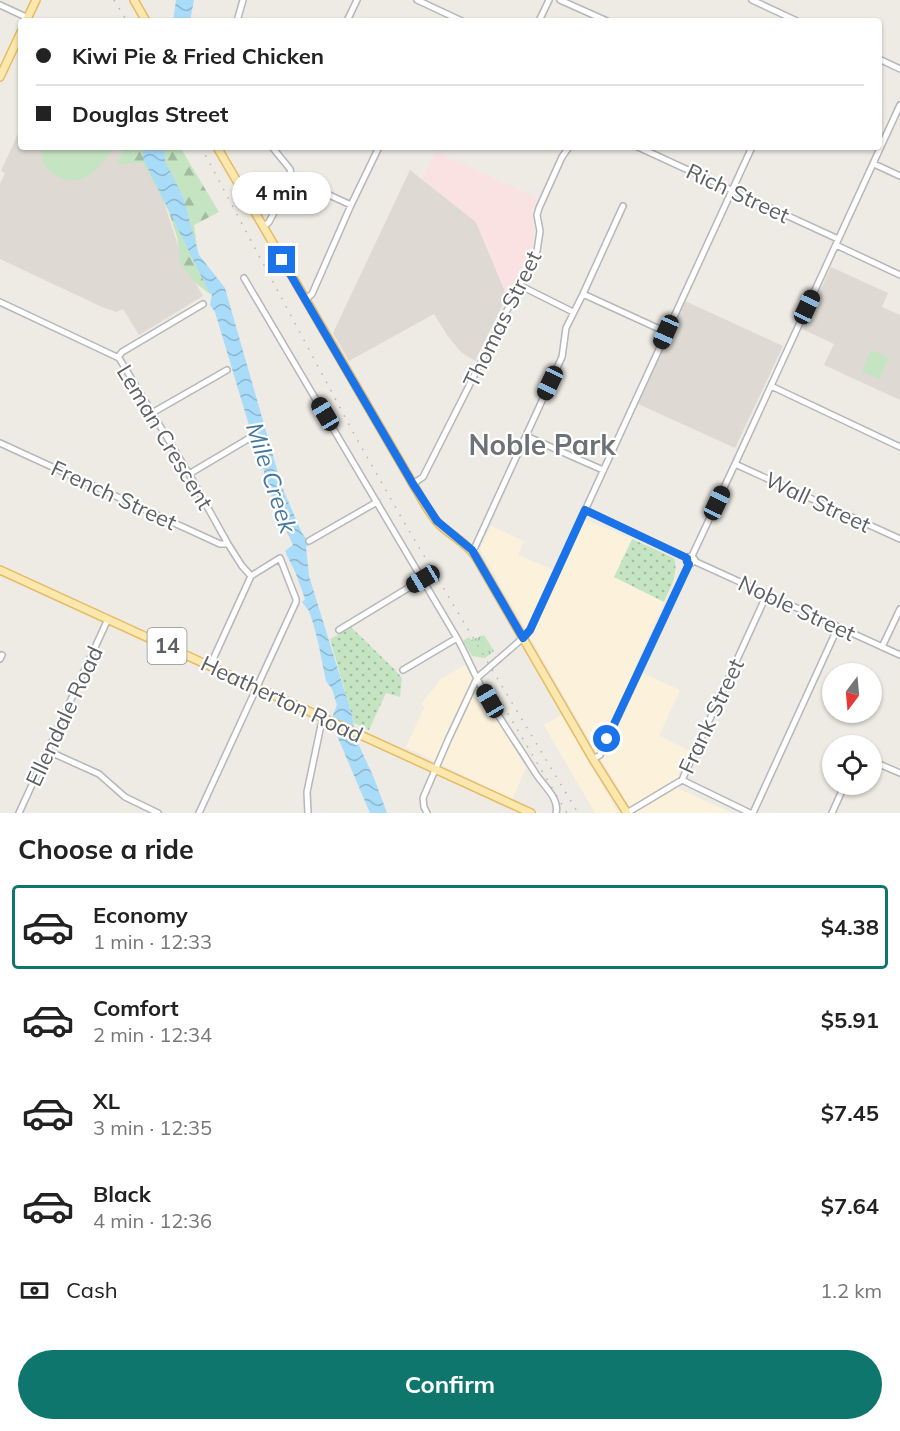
<!DOCTYPE html>
<html lang="en">
<head>
<meta charset="utf-8">
<style>
	body { margin:0; font-family:Mulish,sans-serif; background:#f6f6f6; color:#222; height:100vh; display:flex; flex-direction:column; font-size:22px; white-space:nowrap }
	* { box-sizing:border-box; margin:0 }
	p { font-size:20px; color:#767676 }
	.icon { flex:none; width:33px; height:33px; fill:none; stroke:currentColor; stroke-width:2; stroke-linecap:round; stroke-linejoin:round }
	.map { position:relative; height:813px; overflow:hidden }
	.drawer { display:flex; flex-direction:column; background:#fff; flex:1 }
	.drawer>* { flex:none }
	.hud { position:absolute; left:18px; top:18px; width:864px; height:132px; border-radius:6px; box-shadow:0 2px 4px #0004; display:grid; align-content:center; height:132px; padding:0 18px; background:#fff }
	.needle { width:39px; rotate:196deg }
	.buttons { position:absolute; left:822px; top:663px; display:grid; gap:12px }
	.buttons a { display:grid; place-items:center; width:60px; height:60px; border-radius:50%; background:#fff; box-shadow:0 2px 4px #0004; font-size:30px }
	.end { position:absolute; width:27px; height:27px; margin:-14px; border:8px solid #1a73e8; background:#fff; box-shadow:0 0 0 3px #fff }
	.from { border-radius:50% }
	.bubble { position:absolute; height:42px; border-radius:21px; background:#fff; box-shadow:0 2px 4px #0004; font-size:20px; font-weight:700; line-height:42px; text-align:center }
	.car { position:absolute; width:18px; height:36px; margin:-18px -9px; border-radius:8px; box-shadow:0 0 4px 2px #0007; background:linear-gradient(#222 24%,#8ab4d8 0 40%,#222 0 76%,#8ab4d8 0 86%,#222 0) }
	.hud b { display:flex; align-items:center; gap:21px; height:57px; font-size:22px }
	.hud b+b { border-top:2px solid #e0e0e0 }
	.hud i { width:15px; height:15px; background:#222 }
	ul { padding:0; list-style:none }
	li { display:flex; align-items:center; gap:18px; height:84px; margin:0 12px 9px; padding:0 6px; border:3px solid transparent; border-radius:6px }
	li div { flex:1 }
	li b { display:block; font-size:22px }
	li em { font-style:normal; font-weight:700 }
	li.on { border-color:#0f766e }
	li>.icon { width:54px; height:54px; stroke-width:1.5 }
	h2 { padding:0 18px; font-size:27px; line-height:72px }
	.pay { display:flex; align-items:center; gap:15px; height:66px; padding:0 18px; font-size:22px }
	.pay p { margin-inline-start:auto }
	.cta { display:flex; gap:12px; margin-top:auto; padding:12px 18px }
	.cta a { flex:1; height:69px; border-radius:36px; background:#0f766e; color:#fff; font-size:24px; font-weight:700; line-height:69px; text-align:center }
	.map>svg:first-child { display:block }
	.commercial { fill:#fcf2dc }
	.education { fill:#dedad3 }
	.medical { fill:#fae2e2 }
	.grass { fill:url(#grass-tufts) }
	.forest { fill:url(#forest-firs) }
	.park { fill:url(#park-dots) }
	.garden { fill:#c5e4c2 }
	.water { fill:url(#water-waves) }
	.lines { fill:none; stroke-linecap:round; stroke-linejoin:round }
	.minor-casing { stroke:#b5b7bb; stroke-width:8 }
	.major-casing { stroke:#e8ba63; stroke-width:10 }
	.minor { stroke:#fff; stroke-width:5 }
	.major { stroke:#fae8ae; stroke-width:7 }
	.rail { stroke:#b3b4b4; stroke-width:1.5; stroke-dasharray:1.5 8; stroke-linecap:butt }
	.route { stroke:#1a73e8; stroke-width:8 }
	.labels { text-anchor:middle; stroke-width:4.5; stroke-linejoin:round; paint-order:stroke }
	.shield { fill:#fff; stroke:#8d9092; stroke-width:1.5 }
	.shield-label { font-size:21px; font-weight:bold; fill:#5c6064 }
	.street-label { font-size:22px; fill:#5c6064; stroke:#fff }
	.water-label { font-size:24px; font-style:italic; fill:#4478a2; stroke:#fff }
	.district-label { font-size:28px; font-weight:bold; fill:#6d7276; stroke:#fff }
</style>
</head>
<body>
<div class="map">
<svg width="900" height="813" viewBox="0 0 900 813">
	<defs>
		<pattern id="grass-tufts" width="24" height="20" patternUnits="userSpaceOnUse" patternTransform="scale(1.5)"><rect width="24" height="20" fill="#c5e4c2"/><path d="M3 7l-1-3M5 7V3M7 7l1-3M15 17l-1-3M17 17v-4M19 17l1-3" fill="none" stroke="#a3bca1"/></pattern>
		<pattern id="forest-firs" width="22" height="20" patternUnits="userSpaceOnUse" patternTransform="scale(1.5)"><rect width="22" height="20" fill="#c5e4c2"/><path d="M5 1l3.5 6h-7zM16 11l3.5 6h-7z" fill="#a3bca1"/></pattern>
		<pattern id="park-dots" width="8" height="8" patternUnits="userSpaceOnUse" patternTransform="scale(1.5)"><rect width="8" height="8" fill="#c5e4c2"/><path d="M2 2h.1M6 6h.1" fill="none" stroke="#a3bca1" stroke-width="1.8" stroke-linecap="round"/></pattern>
		<pattern id="water-waves" width="16" height="10" patternUnits="userSpaceOnUse" patternTransform="scale(1.5)"><rect width="16" height="10" fill="#a9dcf9"/><path d="M0 5q4-4 8 0t8 0" fill="none" stroke="#8db6cd"/></pattern>
	</defs>
	<rect width="100%" height="100%" fill="#eeebe4"/>
	<!-- commercial -->
	<path class="commercial" d="M586,520L632,539L674,558L676,567V577L634,669L680,690L659,736L690,751L679,773V789L732,813H633L566,700L480,549L491,526L524,541L518,555L558,572L563,562L565,564L583,522Z
		M465,665L526,768L512,799L406,747L425,706L421,704L439,682V680Z
		M561,715L618,812L616,813H595L544,725Z"/>
	<!-- education -->
	<path class="education" d="M21,127V147H150L151,162L183,261L203,296L139,335L123,309L116,312L102,307L0,259V184L5,173L1,171Z
		M410,170L476,222L507,296L475,361L461,352L447,335L434,314L349,361L333,333Z
		M831,267L888,293L882,307L900,315V400L824,365L834,344L802,329Z
		M685,301L783,346L735,448L638,404Z"/>
	<!-- medical -->
	<path class="medical" d="M435,151L537,198L531,212L534,231L532,247L507,296L476,222L422,179Z"/>
	<!-- grass -->
	<path class="grass" d="M484,635L494,651L485,658L472,656L463,641L469,637L471,640Z"/>
	<!-- forest -->
	<path class="forest" d="M124,147H180L219,212L194,225L198,254L212,293L210,294L194,282L181,264L177,237L169,212L143,163L117,164Z"/>
	<!-- park -->
	<path class="park" d="M632,539L674,558C679,575 671,586 664,602L614,577Z
		M351,627L394,669L402,678L400,697L386,693L369,730L354,723L330,639Z"/>
	<!-- garden -->
	<path class="garden" d="M41,147H113L111,152C104,160 97,171 88,176C73,185 49,178 43,161C41,157 41,151 41,147Z
		M871,350L889,358L879,379L862,371Z"/>
	<!-- water -->
	<path class="water" d="M176,0H194L190,21H173Z
		M143,147H164L165,161L183,197L199,255L225,288L282,487L302,533L310,544L306,547L309,576L352,715L356,739L374,778L387,813H370L335,731L333,715L337,705L332,689L326,681L318,642L313,623L309,611L302,602L305,599L296,574L285,551L293,545L280,517L268,487L256,442H254L215,312L210,305L212,294H210L143,158Z"/>
	<g class="lines">
		<!-- minor casing -->
		<g class="minor-casing">
			<path id="minor" d="M417,0L462,21
				M560,0L607,21
				M752,0L797,21
				M0,5L28,18
				M237,21L243,0
				M347,21L357,0
				M539,21L549,0
				M879,59L900,69
				M638,147L838,239
				M874,164L900,176
				M292,178L351,205
				M263,227L269,222L292,178L290,169L272,147
				M836,245L900,275
				M244,278L457,638C466,654 473,672 482,688C498,717 518,745 536,774C543,785 560,799 556,813
				M519,285L573,312
				M583,294L666,332
				M305,300L312,294L351,205L379,147
				M0,302L119,358L189,474L228,544L242,566L251,576
				M118,357L122,352L203,304
				M771,386L900,447
				M152,413L227,370
				M526,436L603,470
				M0,443L220,544H228
				M735,464L900,539
				M189,474L248,439
				M413,484L423,477L537,251L540,231L537,215L539,208L562,157L569,147
				M585,510L687,558
				M309,541L377,502
				M472,550L475,547L562,357L566,328L583,294L623,206
				M692,556L695,560L692,563L689,564L686,560L687,557L692,556L735,464L900,105
				M694,561L900,655
				M339,630L423,579
				M882,647L900,609
				M0,659L2,655
				M403,670L457,638
				M48,751L99,774L125,797L158,813
				M593,759L600,755L689,564
				M872,761L900,773
				M682,780L750,813
				M19,813L108,619
				M199,813L296,602V599L280,558L251,576L210,666
				M308,813L307,792L321,725L324,718
				M427,813L424,807L423,798L448,740L477,678L523,638L530,630L752,147
				M627,813L682,780L767,594
				M753,813L838,627
				M832,813L845,784"/>
		</g>
		<!-- major casing -->
		<g class="major-casing">
			<path id="major" d="M134,0L146,21
				M26,21L36,0
				M0,77L21,32
				M217,147L413,484C421,497 429,514 440,525C452,536 467,543 476,557L593,759L627,813
				M0,570L531,813"/>
		</g>
		<!-- minor -->
		<use href="#minor" class="minor"/>
		<!-- major -->
		<use href="#major" class="major"/>
		<!-- rail -->
		<path class="rail" d="M114,0L127,21
			M201,147L353,432L405,524L578,813
			M498,697L567,813"/>
	</g>
	<g class="lines">
		<!-- route -->
		<path class="route" d="M282,260L413,484L437,521L472,550L523,638L530,630L585,510L687,558V562L689,564L607,739"/>
	</g>
	<g class="labels">
		<!-- shield labels -->
		<rect class="shield" x="147.5" y="628" width="39" height="36" rx="4.5"/>
		<g class="shield-label">
			<text x="167" y="653">14</text>
		</g>
		<!-- street labels -->
		<g class="street-label">
			<text transform="translate(738 193) rotate(25)" y="8">Rich Street</text>
			<text transform="translate(502 319) rotate(-64)" y="8">Thomas Street</text>
			<text transform="translate(165 437) rotate(59)" y="8">Leman Crescent</text>
			<text transform="translate(114 495) rotate(25)" y="8">French Street</text>
			<text transform="translate(818 502) rotate(25)" y="8">Wall Street</text>
			<text transform="translate(797 608) rotate(25)" y="8">Noble Street</text>
			<text transform="translate(282 699) rotate(25)" y="8">Heatherton Road</text>
			<text transform="translate(64 716) rotate(-65)" y="8">Ellendale Road</text>
			<text transform="translate(711 716) rotate(-65)" y="8">Frank Street</text>
		</g>
		<!-- water labels -->
		<g class="water-label">
			<text transform="translate(271 478) rotate(72)" y="8">Mile Creek</text>
		</g>
		<!-- district labels -->
		<g class="district-label">
			<text x="542" y="455">Noble Park</text>
		</g>
	</g>
</svg>
<div class="buttons">
<a><svg class="needle" viewBox="-14 -14 28 28"><path d="M0-13l5 13h-10z" fill="#e53935"/><path d="M0 13l5-13h-10z" fill="#767676"/></svg></a>
<a><svg class="icon" aria-label="locate" viewBox="0 0 24 24"><circle cx="12" cy="12" r="6"/><path d="M12 2v4M12 18v4M2 12h4M18 12h4"/></svg></a>
</div>
<i class="end from" style="left:607px;top:739px"></i>
<i class="end" style="left:282px;top:260px"></i>
<div class="bubble" style="left:232px;top:172px;width:99px">4 min</div>
<i class="car" style="left:807px;top:307px;rotate:25deg"></i>
<i class="car" style="left:666px;top:332px;rotate:204deg"></i>
<i class="car" style="left:550px;top:383px;rotate:205deg"></i>
<i class="car" style="left:325px;top:414px;rotate:329deg"></i>
<i class="car" style="left:717px;top:503px;rotate:25deg"></i>
<i class="car" style="left:423px;top:579px;rotate:239deg"></i>
<i class="car" style="left:490px;top:701px;rotate:330deg"></i>
<div class="hud">
<b><i class="from"></i>Kiwi Pie &amp; Fried Chicken</b>
<b><i></i>Douglas Street</b>
</div>
</div>
<section class="drawer">
<h2>Choose a ride</h2>
<ul>
<li class="on"><svg class="icon" aria-label="car" viewBox="0 0 24 24"><path d="M5 17H2v-5l4-1 3-4h7l3 4 3 1v5h-3M9 17h6M6 11h13"/><circle cx="7" cy="17" r="2"/><circle cx="17" cy="17" r="2"/></svg><div><b>Economy</b><p>1 min · 12:33</p></div><em>$4.38</em></li>
<li><svg class="icon" aria-label="car" viewBox="0 0 24 24"><path d="M5 17H2v-5l4-1 3-4h7l3 4 3 1v5h-3M9 17h6M6 11h13"/><circle cx="7" cy="17" r="2"/><circle cx="17" cy="17" r="2"/></svg><div><b>Comfort</b><p>2 min · 12:34</p></div><em>$5.91</em></li>
<li><svg class="icon" aria-label="car" viewBox="0 0 24 24"><path d="M5 17H2v-5l4-1 3-4h7l3 4 3 1v5h-3M9 17h6M6 11h13"/><circle cx="7" cy="17" r="2"/><circle cx="17" cy="17" r="2"/></svg><div><b>XL</b><p>3 min · 12:35</p></div><em>$7.45</em></li>
<li><svg class="icon" aria-label="car" viewBox="0 0 24 24"><path d="M5 17H2v-5l4-1 3-4h7l3 4 3 1v5h-3M9 17h6M6 11h13"/><circle cx="7" cy="17" r="2"/><circle cx="17" cy="17" r="2"/></svg><div><b>Black</b><p>4 min · 12:36</p></div><em>$7.64</em></li>
</ul>
<div class="pay"><svg class="icon" aria-label="cash" viewBox="0 0 24 24"><path d="M3 7h18v10H3z"/><circle cx="12" cy="12" r="2"/></svg>Cash<p>1.2 km</p></div>
<div class="cta"><a>Confirm</a></div>
</section>
</body>
</html>
